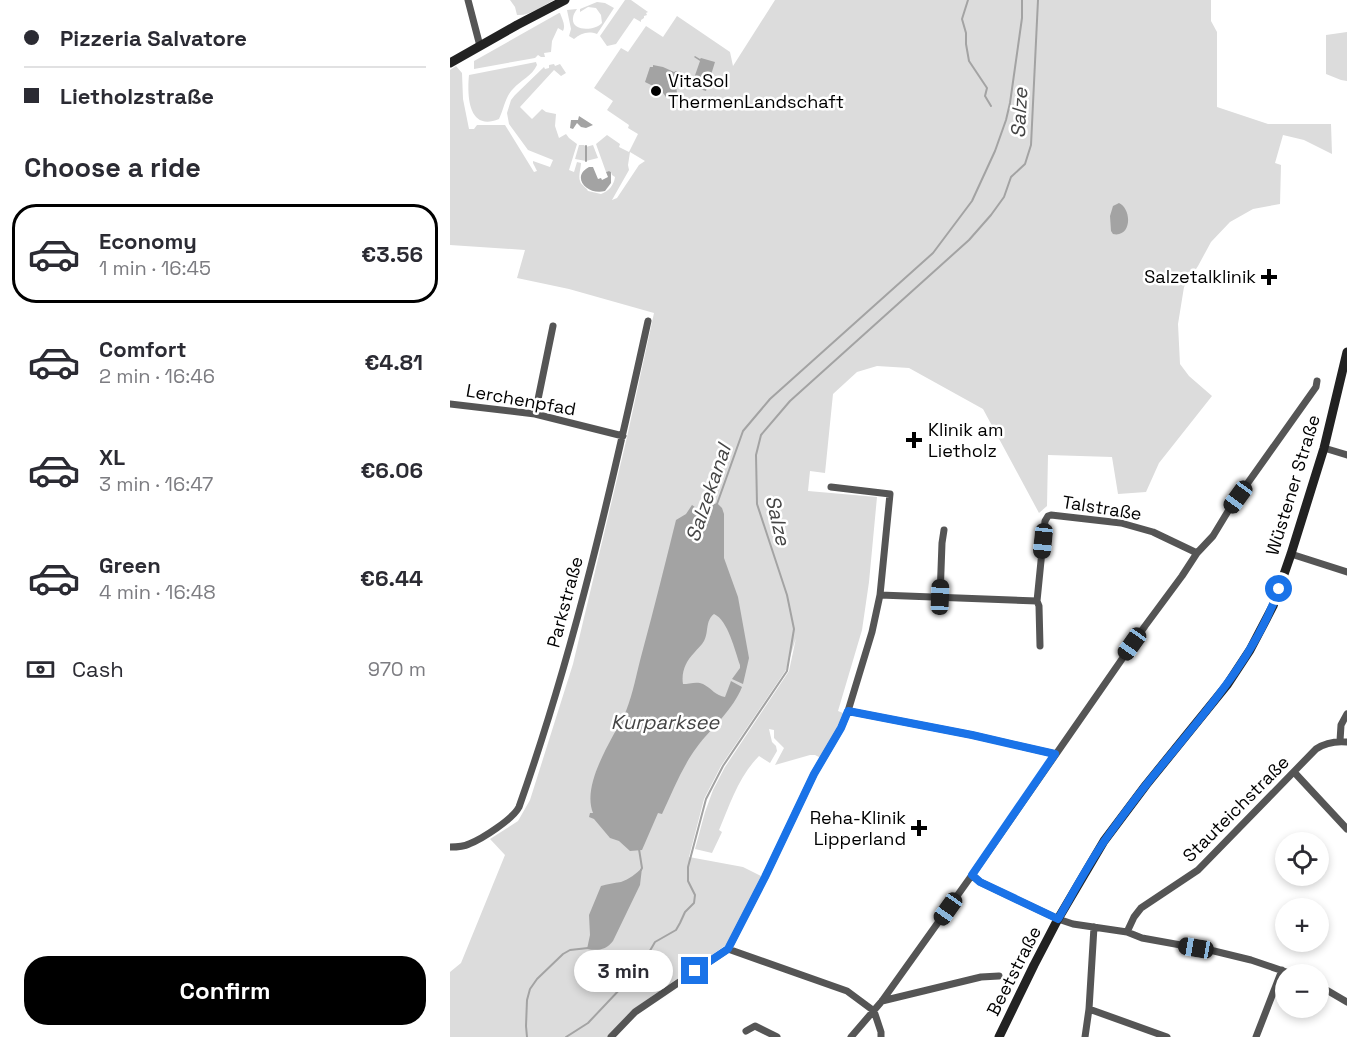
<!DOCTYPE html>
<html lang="en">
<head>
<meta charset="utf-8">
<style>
	body { margin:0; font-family:"Space Grotesk",sans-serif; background:#f2f2f3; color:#2b2b33; height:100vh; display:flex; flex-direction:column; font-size:22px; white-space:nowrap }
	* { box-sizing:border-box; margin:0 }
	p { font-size:20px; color:#7c7c81 }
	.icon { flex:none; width:33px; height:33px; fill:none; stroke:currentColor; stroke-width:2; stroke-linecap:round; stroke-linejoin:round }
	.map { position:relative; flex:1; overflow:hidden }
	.drawer { display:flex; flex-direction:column; background:#fff; width:450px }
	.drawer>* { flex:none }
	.hud { display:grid; align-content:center; height:132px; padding:0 24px; background:#fff }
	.controls { position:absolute; left:825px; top:832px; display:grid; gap:12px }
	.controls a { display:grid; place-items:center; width:54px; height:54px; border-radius:50%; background:#fff; box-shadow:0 3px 9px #0003; font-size:30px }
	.end { position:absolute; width:27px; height:27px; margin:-14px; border:8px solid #1a73e8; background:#fff; box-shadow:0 0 0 3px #fff }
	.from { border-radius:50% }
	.bubble { position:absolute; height:42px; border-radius:21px; background:#fff; box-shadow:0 3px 9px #0003; font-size:20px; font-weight:700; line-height:42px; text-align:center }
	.car { position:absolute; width:18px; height:36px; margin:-18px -9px; border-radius:8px; box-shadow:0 0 4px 2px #0007; background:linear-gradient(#222 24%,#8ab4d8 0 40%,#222 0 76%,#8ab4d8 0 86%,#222 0) }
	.hud b { display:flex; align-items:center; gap:21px; height:57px; font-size:22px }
	.hud b+b { border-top:2px solid #e1e1e2 }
	.hud i { width:15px; height:15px; background:#2b2b33 }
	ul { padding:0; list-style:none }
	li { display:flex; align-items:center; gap:18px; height:99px; margin:0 12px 9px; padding:0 12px; border:3px solid transparent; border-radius:24px }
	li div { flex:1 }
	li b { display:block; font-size:22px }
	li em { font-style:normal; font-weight:700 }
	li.on { border-color:#000 }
	li>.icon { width:54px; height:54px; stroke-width:1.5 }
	h2 { padding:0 24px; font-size:27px; line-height:72px }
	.pay { display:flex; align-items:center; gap:15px; height:66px; padding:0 24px; font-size:22px }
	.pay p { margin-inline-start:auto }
	.cta { display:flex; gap:12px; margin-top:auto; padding:12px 24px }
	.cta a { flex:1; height:69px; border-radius:24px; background:#000; color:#fff; font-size:24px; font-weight:700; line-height:69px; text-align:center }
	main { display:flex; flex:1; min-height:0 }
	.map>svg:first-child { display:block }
	.green { fill:#dcdcdc; fill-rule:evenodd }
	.water { fill:#a3a3a3 }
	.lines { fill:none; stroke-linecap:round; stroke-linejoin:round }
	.stream { stroke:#a3a3a3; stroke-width:2 }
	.minor { stroke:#555; stroke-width:7 }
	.secondary { stroke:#222; stroke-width:9 }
	.route { stroke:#1a73e8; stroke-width:8 }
	.poi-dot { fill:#000; stroke:#fff; stroke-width:2 }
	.labels { text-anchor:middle; stroke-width:5; stroke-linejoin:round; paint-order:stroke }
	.poi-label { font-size:18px; fill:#000; stroke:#fff; text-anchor:start }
	.street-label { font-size:18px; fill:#000; stroke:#fff }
	.water-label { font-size:20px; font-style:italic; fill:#444; stroke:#fff }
</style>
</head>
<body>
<main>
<section class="drawer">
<div class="hud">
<b><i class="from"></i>Pizzeria Salvatore</b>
<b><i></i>Lietholzstraße</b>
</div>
<h2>Choose a ride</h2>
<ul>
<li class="on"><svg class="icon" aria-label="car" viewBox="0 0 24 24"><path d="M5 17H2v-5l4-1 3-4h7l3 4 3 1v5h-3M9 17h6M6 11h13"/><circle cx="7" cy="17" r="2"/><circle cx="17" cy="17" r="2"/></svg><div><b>Economy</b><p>1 min · 16:45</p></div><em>€3.56</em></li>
<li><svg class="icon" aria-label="car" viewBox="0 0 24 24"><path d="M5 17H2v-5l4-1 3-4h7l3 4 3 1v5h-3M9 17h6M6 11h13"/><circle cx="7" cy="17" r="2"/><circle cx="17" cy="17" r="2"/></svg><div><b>Comfort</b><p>2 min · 16:46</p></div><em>€4.81</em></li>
<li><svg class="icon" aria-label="car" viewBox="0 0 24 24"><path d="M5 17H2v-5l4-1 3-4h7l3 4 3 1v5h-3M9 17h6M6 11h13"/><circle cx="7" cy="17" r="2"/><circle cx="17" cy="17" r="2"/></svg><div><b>XL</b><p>3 min · 16:47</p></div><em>€6.06</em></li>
<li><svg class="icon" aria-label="car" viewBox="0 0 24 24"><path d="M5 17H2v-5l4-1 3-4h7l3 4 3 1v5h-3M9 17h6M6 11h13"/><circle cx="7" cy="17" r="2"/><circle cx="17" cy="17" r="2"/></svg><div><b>Green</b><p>4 min · 16:48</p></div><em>€6.44</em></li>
</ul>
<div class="pay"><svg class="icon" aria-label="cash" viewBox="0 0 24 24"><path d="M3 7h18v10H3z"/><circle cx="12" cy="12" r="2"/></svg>Cash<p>970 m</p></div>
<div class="cta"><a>Confirm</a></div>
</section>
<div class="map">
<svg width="897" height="1037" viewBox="0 0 897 1037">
	<rect width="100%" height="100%" fill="#fff"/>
	<!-- green -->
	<path class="green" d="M60,0H104C92,6 80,16 67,15L65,7Z
		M175,0H181L198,12L196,13L197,15L194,16V18L191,20V22L184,18L166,44L157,46L150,36Z
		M325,0H761V21L767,32V107L818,124H881L882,154L854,140L833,135L825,163L831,165L830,204L803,209L780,222L761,242L748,266L734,287L728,324L730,364L739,376L762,396L709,463L696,492L668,494L662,457L598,455L597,506L589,513L533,409L459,368L427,366L407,372L383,394L375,473L360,471L358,491L427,497L419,582L412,630L388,711L393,713L383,737L371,758L365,755H360L325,765L334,748L324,738V730L319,729L322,742L326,746L327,751L320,763L309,756C289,776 280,804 269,830L272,832L262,853L245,849L255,812L263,790L275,767L339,671L346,638L336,670L271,766L254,799L239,857L293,867L311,876L279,943L182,1010L157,1037H0V972L11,963L55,855L40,839L68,821L80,800L123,664L177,437L204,313L119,289L67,278L75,250L0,245V70L6,66L12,73L13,99L19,129H24L27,125H55L84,172L87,171L83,163V161L100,167L103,160L78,150L59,124L57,113L61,100L65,95L94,67L95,69L99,68V65L104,64L105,66L110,64L116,73L111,76L104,70L70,107L82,119L92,109L96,112L106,114L105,126L109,138L116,134L119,138L127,144L119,170L124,172L127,162L131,163C131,168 128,176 130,181C131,185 136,187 138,191L151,194C159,191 164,185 165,177L162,175L161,172L159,171L156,172L146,144L157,135L170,144L169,147L179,152L188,134L178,128L179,125L157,110L163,101L144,88L171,48L178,52L196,26L213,37L227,16L280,52L283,66ZM180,152L195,161L189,165L167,198L162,200L179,170L178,165Z
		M147,2L155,3L164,8L147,34C138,31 131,33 124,39L119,36L121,29L117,10L127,9C125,12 123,15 123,18C121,32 145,31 152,23L151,15L146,8L138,7L130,12V9Z
		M109,13H110C112,19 116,25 113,31L108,28L102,41L101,52L94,53L95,57H91L88,55L85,58L24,69V61Z
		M897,32V81L891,80L876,74V35Z
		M86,62L87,65C82,76 71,80 63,89C55,97 54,109 49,119C18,132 17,95 19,75Z
		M129,145H134L136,147L143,145L148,158L136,161L125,159Z"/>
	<!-- water -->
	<path class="water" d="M245,56L250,59L251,58L265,62L256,91L240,86L242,81H243L250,61L244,57Z
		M203,65L213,67L224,72L226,71L231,72L226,86L227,93L223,97H216L213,93V89L207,88L195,82L200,67H203Z
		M129,116L143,125L136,128L131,127L127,123L123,129L120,128L121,120H128Z
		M139,167H143L148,179L151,178L152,180L158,177L156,172L159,171L161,172V183L155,191C138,196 120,177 139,167Z
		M669,203C682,209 682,238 663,234L661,231L660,216L663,206Z
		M267,503L272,508L274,514V558L288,597L299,658L293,684L282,679L290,668V665C285,651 278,620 264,614C255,621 259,632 254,641C252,645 247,649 244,653C236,661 231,672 233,684C239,684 247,681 253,684C261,688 266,696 275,697L281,681L292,687C283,710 262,727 247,747C232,767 223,791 212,814L208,813L192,850L180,851L169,841L160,838L144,819L139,817L140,813H143C131,783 164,737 176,711C183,694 187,671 192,653C204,609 215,564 226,520L236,514L242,505L249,510Z
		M192,868L190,885L163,941C156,950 148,951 137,949L140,935L139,915L151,886C157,884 164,883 171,882C179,879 186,874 192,868Z"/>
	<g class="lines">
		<!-- stream -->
		<path class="stream" d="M518,0L512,19L516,33V44L519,61L537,88L535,96L541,106
			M136,146V161
			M267,504L293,431L320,399L483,253L522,201L545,151L556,120L560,103L572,18V0
			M189,849L192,868L191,870
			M77,1037L76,1026L77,1000L80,989L87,979L113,954L120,950L138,948
			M116,1037L138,1023L190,968L205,942L226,930L230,923L235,912L244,903L245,895L238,881V867L256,799L273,766L337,671L344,629L337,595L307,504L306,455L311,435L340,401L519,240L541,215L554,197L561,177L575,164L581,145L588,0"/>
		<!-- minor -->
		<path class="minor" d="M18,0L30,46
			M0,404L85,414L173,436
			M85,414L103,326
			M874,448L897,455
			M841,554L897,572
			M430,595L587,601L595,521L598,516L601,515L671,523L703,532L747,553
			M490,597L492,543L494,530
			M587,601L589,606L590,646
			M398,711L522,735L605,754
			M890,741L891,725L897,714
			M844,772L897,829
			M0,847C7,847 13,847 19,844C32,839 63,819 69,807C125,649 162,485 198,321
			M522,875L530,882L608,919L623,924L677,932L692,938L764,951L801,960L845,975
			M677,932L684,917L691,908L748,870L866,749C875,743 886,741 897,742
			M278,949L397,991L424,1011L431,1032V1037
			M868,985L897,1002
			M432,1001L531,977L549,976
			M639,1009L717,1037
			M296,1031L305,1026L327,1037
			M161,1037L185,1012L278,949L315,877L364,774L391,728L398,711L422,632L430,595L440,494L381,487
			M401,1037L432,1001L522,875L695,626L732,576L747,553L763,536L780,508L866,387L867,381
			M635,1037L639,1009L644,927
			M806,1037L832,970"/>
		<!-- secondary -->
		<path class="secondary" d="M0,63L67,25L115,0
			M549,1037L584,965L608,919L654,841L696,785L777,685L800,650L823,606L841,554L874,448L897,352"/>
	</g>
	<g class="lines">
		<!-- route -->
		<path class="route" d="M245,971L278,949L315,877L364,774L391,728L398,711L522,735L605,754L522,875L530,882L608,919C623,893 638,865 655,840C668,822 682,803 696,785C745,723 802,665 829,589"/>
	</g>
	<!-- markers -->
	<g class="poi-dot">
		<circle cx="206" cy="91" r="6"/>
		<path d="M816 268h6v6h6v6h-6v6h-6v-6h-6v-6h6z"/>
		<path d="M461 431h6v6h6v6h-6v6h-6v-6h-6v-6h6z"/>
		<path d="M466 819h6v6h6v6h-6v6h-6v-6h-6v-6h6z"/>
	</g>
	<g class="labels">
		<!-- poi labels -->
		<g class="poi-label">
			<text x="218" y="87">VitaSol<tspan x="218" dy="21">ThermenLandschaft</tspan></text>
			<text x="806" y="283" text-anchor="end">Salzetalklinik</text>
			<text x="478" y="436">Klinik am<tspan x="478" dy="21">Lietholz</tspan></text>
			<text x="456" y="824" text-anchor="end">Reha-Klinik<tspan x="456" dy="21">Lipperland</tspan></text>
		</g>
		<!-- street labels -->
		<g class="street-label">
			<text transform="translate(71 400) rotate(10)" y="6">Lerchenpfad</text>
			<text transform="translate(843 485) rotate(-73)" y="6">Wüstener Straße</text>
			<text transform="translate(652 508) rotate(9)" y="6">Talstraße</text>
			<text transform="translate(115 602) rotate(-75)" y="6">Parkstraße</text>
			<text transform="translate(786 809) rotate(-45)" y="6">Stauteichstraße</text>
			<text transform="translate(564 971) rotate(-63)" y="6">Beetstraße</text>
		</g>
		<!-- water labels -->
		<g class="water-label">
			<text transform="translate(569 113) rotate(-87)" y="7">Salze</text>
			<text transform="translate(258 493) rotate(-71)" y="7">Salzekanal</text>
			<text transform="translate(328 520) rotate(77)" y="7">Salze</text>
			<text x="215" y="729">Kurparksee</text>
		</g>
	</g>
</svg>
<div class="controls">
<a><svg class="icon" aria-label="locate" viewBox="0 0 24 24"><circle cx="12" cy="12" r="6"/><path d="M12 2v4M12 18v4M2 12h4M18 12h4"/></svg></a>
<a>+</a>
<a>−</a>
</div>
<i class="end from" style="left:829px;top:589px"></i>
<i class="end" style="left:245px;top:971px"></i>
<div class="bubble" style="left:124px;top:950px;width:99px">3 min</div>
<i class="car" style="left:788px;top:497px;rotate:216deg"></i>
<i class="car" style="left:593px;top:541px;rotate:186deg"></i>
<i class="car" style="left:490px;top:597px;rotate:2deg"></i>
<i class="car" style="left:682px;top:644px;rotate:215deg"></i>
<i class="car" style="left:498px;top:909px;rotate:215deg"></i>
<i class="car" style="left:746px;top:948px;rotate:280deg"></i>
</div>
</main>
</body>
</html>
